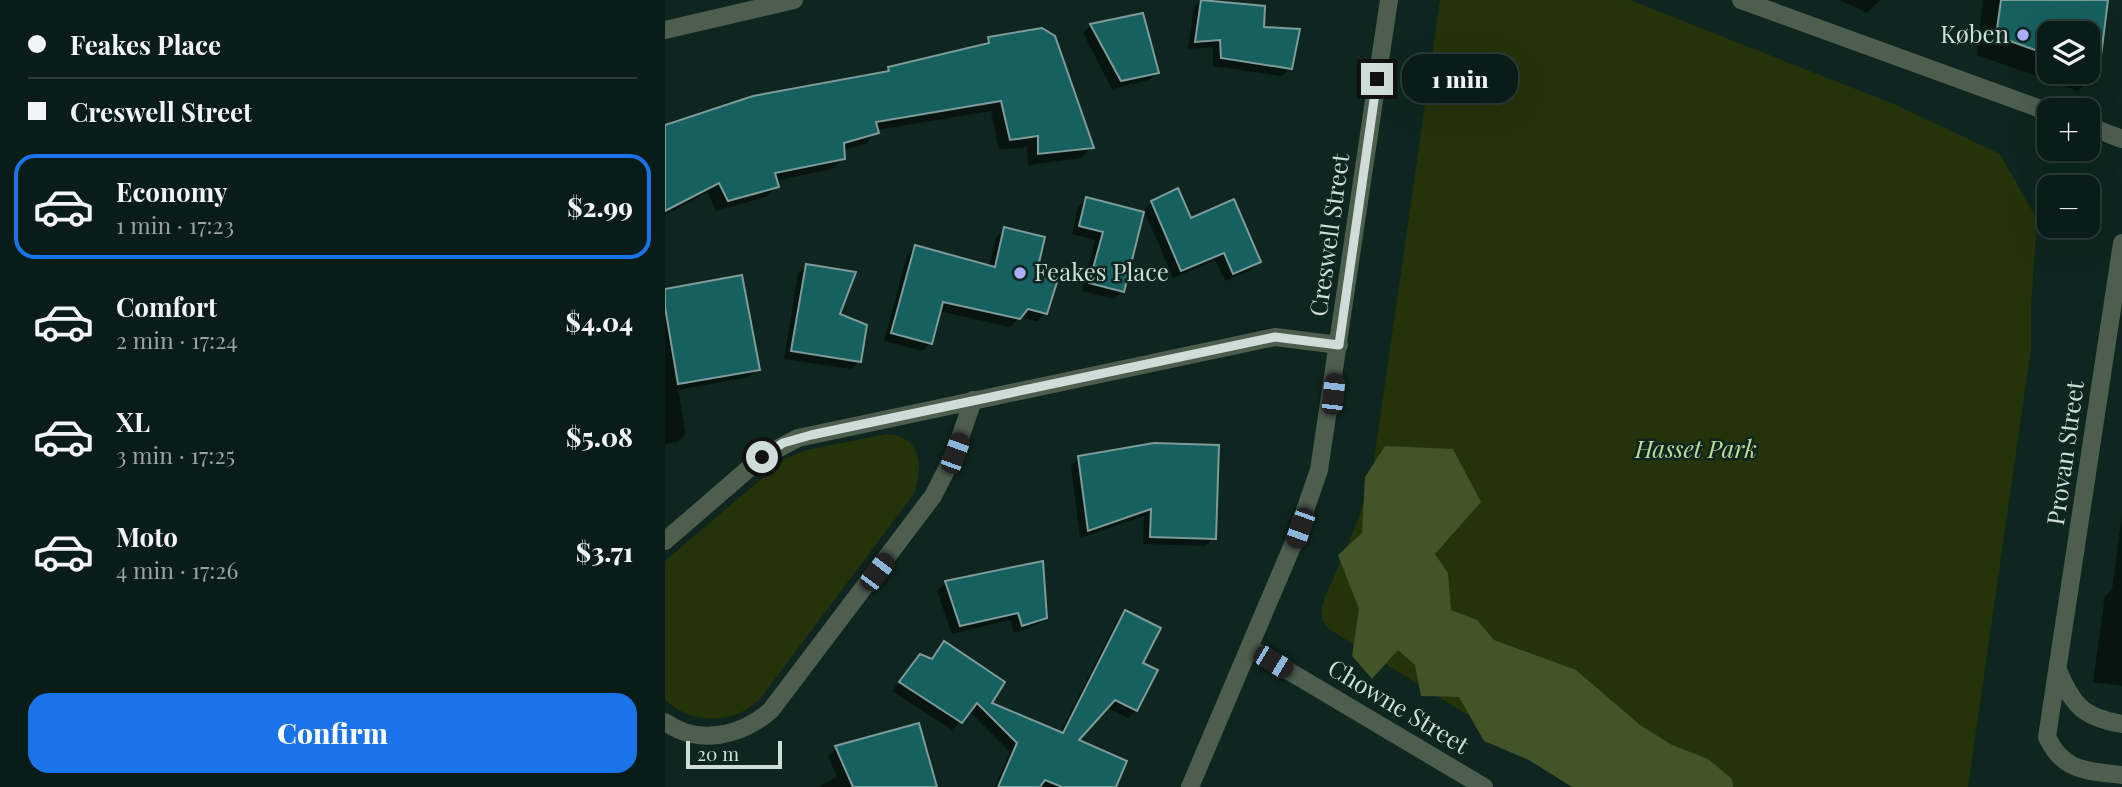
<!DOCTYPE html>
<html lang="en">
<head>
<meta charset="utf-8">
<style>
	body { margin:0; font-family:"Playfair Display",serif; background:#132520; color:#f1f3f6; height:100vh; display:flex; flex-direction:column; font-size:26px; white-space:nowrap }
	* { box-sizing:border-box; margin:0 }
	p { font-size:23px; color:#99a1a1 }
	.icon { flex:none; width:38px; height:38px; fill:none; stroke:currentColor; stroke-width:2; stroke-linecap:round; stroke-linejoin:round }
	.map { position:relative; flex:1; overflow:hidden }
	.side { display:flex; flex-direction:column; background:#0a1c17; width:665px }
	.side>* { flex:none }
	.banner { display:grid; align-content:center; height:154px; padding:0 28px; background:#0a1c17 }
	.buttons { position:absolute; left:1372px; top:21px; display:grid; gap:14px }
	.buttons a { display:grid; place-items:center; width:63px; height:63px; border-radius:14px; background:#0a1c17; box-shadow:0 7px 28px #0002,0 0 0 2px #2a3a36; font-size:35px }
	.scale { position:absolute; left:21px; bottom:18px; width:96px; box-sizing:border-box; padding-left:7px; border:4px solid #ceddd7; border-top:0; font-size:19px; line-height:24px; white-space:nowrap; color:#ceddd7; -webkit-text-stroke:5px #0e261f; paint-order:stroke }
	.end { position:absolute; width:32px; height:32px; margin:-16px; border:9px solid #ceddd7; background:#111; box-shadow:0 0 0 4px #111 }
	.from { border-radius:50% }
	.bubble { position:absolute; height:49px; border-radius:21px; background:#0a1c17; box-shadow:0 7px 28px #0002,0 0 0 2px #2a3a36; font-size:23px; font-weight:800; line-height:49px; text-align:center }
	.car { position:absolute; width:21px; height:42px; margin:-21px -10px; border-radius:9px; box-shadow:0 0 5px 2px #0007; background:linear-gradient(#222 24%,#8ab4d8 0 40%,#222 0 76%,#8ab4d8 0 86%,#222 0) }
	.banner b { display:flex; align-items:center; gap:24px; height:66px; font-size:26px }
	.banner b+b { border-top:2px solid #2a3a36 }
	.banner i { width:18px; height:18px; background:#f1f3f6 }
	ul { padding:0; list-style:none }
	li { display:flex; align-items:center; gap:21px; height:105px; margin:0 14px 10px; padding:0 14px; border:4px solid transparent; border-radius:21px }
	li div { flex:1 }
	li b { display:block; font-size:26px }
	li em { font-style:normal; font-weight:800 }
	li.active { border-color:#1a73e8 }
	li>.icon { width:63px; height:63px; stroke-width:1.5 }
	.cta { display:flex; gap:14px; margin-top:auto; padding:14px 28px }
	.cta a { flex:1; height:80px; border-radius:21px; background:#1a73e8; color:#fff; font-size:28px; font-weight:800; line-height:80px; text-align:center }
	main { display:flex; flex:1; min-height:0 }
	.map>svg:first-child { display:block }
	.green { fill:#25330b }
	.forest { fill:#435429 }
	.shadow { fill:#0007; fill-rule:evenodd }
	.building { fill:#16605f; stroke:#7d9b9a; stroke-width:2 }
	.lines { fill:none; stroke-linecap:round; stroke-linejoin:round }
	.street { stroke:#4d5e4f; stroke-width:18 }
	.route { stroke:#ceddd7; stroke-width:9 }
	.poi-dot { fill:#adaffb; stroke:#0e261f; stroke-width:2.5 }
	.labels { text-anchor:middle; stroke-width:5; stroke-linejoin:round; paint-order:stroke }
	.poi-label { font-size:24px; fill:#ceddd7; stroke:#0e261f; text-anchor:end }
	.street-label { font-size:24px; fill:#ceddd7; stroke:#0e261f }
	.park-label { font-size:24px; font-style:italic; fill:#bedb94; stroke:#0e261f }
</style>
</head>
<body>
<main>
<section class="side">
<div class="banner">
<b><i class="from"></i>Feakes Place</b>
<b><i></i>Creswell Street</b>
</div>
<ul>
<li class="active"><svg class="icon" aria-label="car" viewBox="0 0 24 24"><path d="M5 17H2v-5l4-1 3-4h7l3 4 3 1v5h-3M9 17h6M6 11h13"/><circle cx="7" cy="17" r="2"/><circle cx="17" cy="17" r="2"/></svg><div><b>Economy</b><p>1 min · 17:23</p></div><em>$2.99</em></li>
<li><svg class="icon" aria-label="car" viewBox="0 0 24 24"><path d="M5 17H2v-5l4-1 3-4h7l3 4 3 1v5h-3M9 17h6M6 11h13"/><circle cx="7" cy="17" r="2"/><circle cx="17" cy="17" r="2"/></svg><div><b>Comfort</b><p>2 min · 17:24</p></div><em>$4.04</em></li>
<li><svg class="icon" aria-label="car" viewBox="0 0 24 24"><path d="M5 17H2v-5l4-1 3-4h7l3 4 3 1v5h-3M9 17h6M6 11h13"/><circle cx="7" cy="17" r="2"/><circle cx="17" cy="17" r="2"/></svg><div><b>XL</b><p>3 min · 17:25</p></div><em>$5.08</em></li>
<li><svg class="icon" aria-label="car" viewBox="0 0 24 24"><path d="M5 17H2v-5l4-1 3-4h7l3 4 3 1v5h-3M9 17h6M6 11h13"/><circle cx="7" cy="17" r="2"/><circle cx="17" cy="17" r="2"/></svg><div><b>Moto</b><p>4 min · 17:26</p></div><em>$3.71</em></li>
</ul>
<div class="cta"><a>Confirm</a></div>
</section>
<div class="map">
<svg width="1457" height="787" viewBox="0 0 1457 787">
	<rect width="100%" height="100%" fill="#0e261f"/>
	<!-- green -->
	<path class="green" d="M775,0H965L1231,105L1335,154L1372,219L1366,307V348L1303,787H919L664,629L657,621V605L695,515L708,467Z
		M222,434C257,436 259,469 248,495L95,699C69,725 27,725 0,700V561L121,458L142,450Z"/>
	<!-- forest -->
	<path class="forest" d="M720,446L788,449L816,502L770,554L783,573L786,610L812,620L829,640L911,670L975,725L1007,745L1043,759L1067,779L1068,787H907L864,760L819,741L794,697L756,696L750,665L733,650L707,679L687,656L694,609L673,555L697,533L700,477Z"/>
	<!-- shadow -->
	<path class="shadow" d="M536,0L598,7L597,28L626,68L617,76L548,66V47L523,49L529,7Z
		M1174,0H1215L1202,13Z
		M1318,0H1440L1432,71L1413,91L1312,55ZM1384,33H1423V72H1384Z
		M426,25L492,72L484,80L447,89L418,33Z
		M324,39L427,147L416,158L363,165L362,147L334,150L326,111L212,130L201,144L178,150L179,158L167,169L110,181L112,186L101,197L51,211L43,192L0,215V126L219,74L224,69L316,46Z
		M422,199L477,213L457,291L449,299L417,291L430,240L407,234L413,207Z
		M487,202L525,220L594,261L586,270L560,281L550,260L508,278L479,210Z
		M340,229L371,268L380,313L372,322L355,317L345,327L274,311L265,343L257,351L219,341L242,256L250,247L324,267L331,237Z
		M141,266L173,315L195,361L186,369L119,359L133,274Z
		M0,291L93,369L84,377L13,390L21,434L13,442L0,444Z
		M414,458L549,538L541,546L478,544L479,516L415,538L406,466Z
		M1457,514V686L1428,682L1440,596L1447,590Z
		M376,563L381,617L372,625L349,633L345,620L287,634L272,591L281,583Z
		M460,612L476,664L471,710L463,718L441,707L411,740L449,787H330L345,752L304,711L287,730L227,691L247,665L266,660L280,644L324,703L395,733L452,620Z
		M171,748L265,787H153L172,777L163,756Z"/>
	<!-- building -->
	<path class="building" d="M536,0L600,6L599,27L635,29L627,69L556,58L555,40L530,42Z
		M1336,0H1443L1434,72L1423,68V33H1384V55L1331,36Z
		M478,13L494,73L456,81L425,24Z
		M377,28L390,36L429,148L373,154V136L345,140L336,101L211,122L214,133L179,143L180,159L110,173L114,187L63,201L54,183L0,211V125L88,96L224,71L223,67L324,43L323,37Z
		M513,188L526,218L569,199L596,262L568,274L559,253L516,271L486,201Z
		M421,197L479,212L459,292L424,283L438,232L414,226Z
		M339,227L380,237L373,267L393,279L382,314L363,309L355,319L278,302L267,344L226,333L250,245L330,267Z
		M141,264L191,272L175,314L202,325L196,362L126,351Z
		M77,275L95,370L13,384L0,307V289Z
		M489,443L554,445L551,539L485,537L486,509L423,531L413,456Z
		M378,561L382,618L357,626L353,613L295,626L280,581Z
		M460,610L496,628L478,663L493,670L472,711L450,700L414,740L462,761L451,787H397L380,780L375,787H333L352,743L312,703L297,723L234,682L255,654L267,659L279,641L340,682L327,703L398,733Z
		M254,723L272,787H188L170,746Z"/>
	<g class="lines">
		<!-- street -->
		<path class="street" d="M1076,0L1384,112
			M0,30L129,0
			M1423,126L1457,139
			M1457,243L1382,737C1398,772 1423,771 1457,775
			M0,541L97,457L133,438L610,337L674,345
			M585,648L819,787
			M1393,670C1408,706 1418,717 1457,724
			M0,722C33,746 77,736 106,710L268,496L290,453L308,400
			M525,787L629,542L654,470L724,0"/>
	</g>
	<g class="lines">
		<!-- route -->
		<path class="route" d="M97,457L118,443L146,435L610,337L674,345L712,79"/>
	</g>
	<!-- markers -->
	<g class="poi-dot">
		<circle cx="1358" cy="35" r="7"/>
		<circle cx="355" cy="273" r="7"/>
	</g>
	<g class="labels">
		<!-- poi labels -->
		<g class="poi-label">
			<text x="1344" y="43">Køben</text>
			<text x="369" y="281" text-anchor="start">Feakes Place</text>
		</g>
		<!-- street labels -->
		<g class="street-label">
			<text transform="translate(665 235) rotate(-82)" y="8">Creswell Street</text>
			<text transform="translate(1401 453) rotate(-82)" y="8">Provan Street</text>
			<text transform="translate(733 707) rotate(31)" y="8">Chowne Street</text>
		</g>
		<!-- park labels -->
		<g class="park-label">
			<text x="1031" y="458">Hasset Park</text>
		</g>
	</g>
</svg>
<div class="buttons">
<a><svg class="icon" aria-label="layers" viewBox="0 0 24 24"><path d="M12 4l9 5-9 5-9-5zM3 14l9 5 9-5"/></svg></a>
<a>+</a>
<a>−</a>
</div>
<div class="scale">20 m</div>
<i class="end from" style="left:97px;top:457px"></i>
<i class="end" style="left:712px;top:79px"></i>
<div class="bubble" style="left:737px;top:54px;width:116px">1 min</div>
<i class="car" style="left:668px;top:394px;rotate:6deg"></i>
<i class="car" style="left:290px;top:453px;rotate:20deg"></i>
<i class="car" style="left:635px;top:528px;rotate:200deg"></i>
<i class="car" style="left:212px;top:572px;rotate:37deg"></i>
<i class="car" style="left:608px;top:662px;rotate:121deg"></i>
</div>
</main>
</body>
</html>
